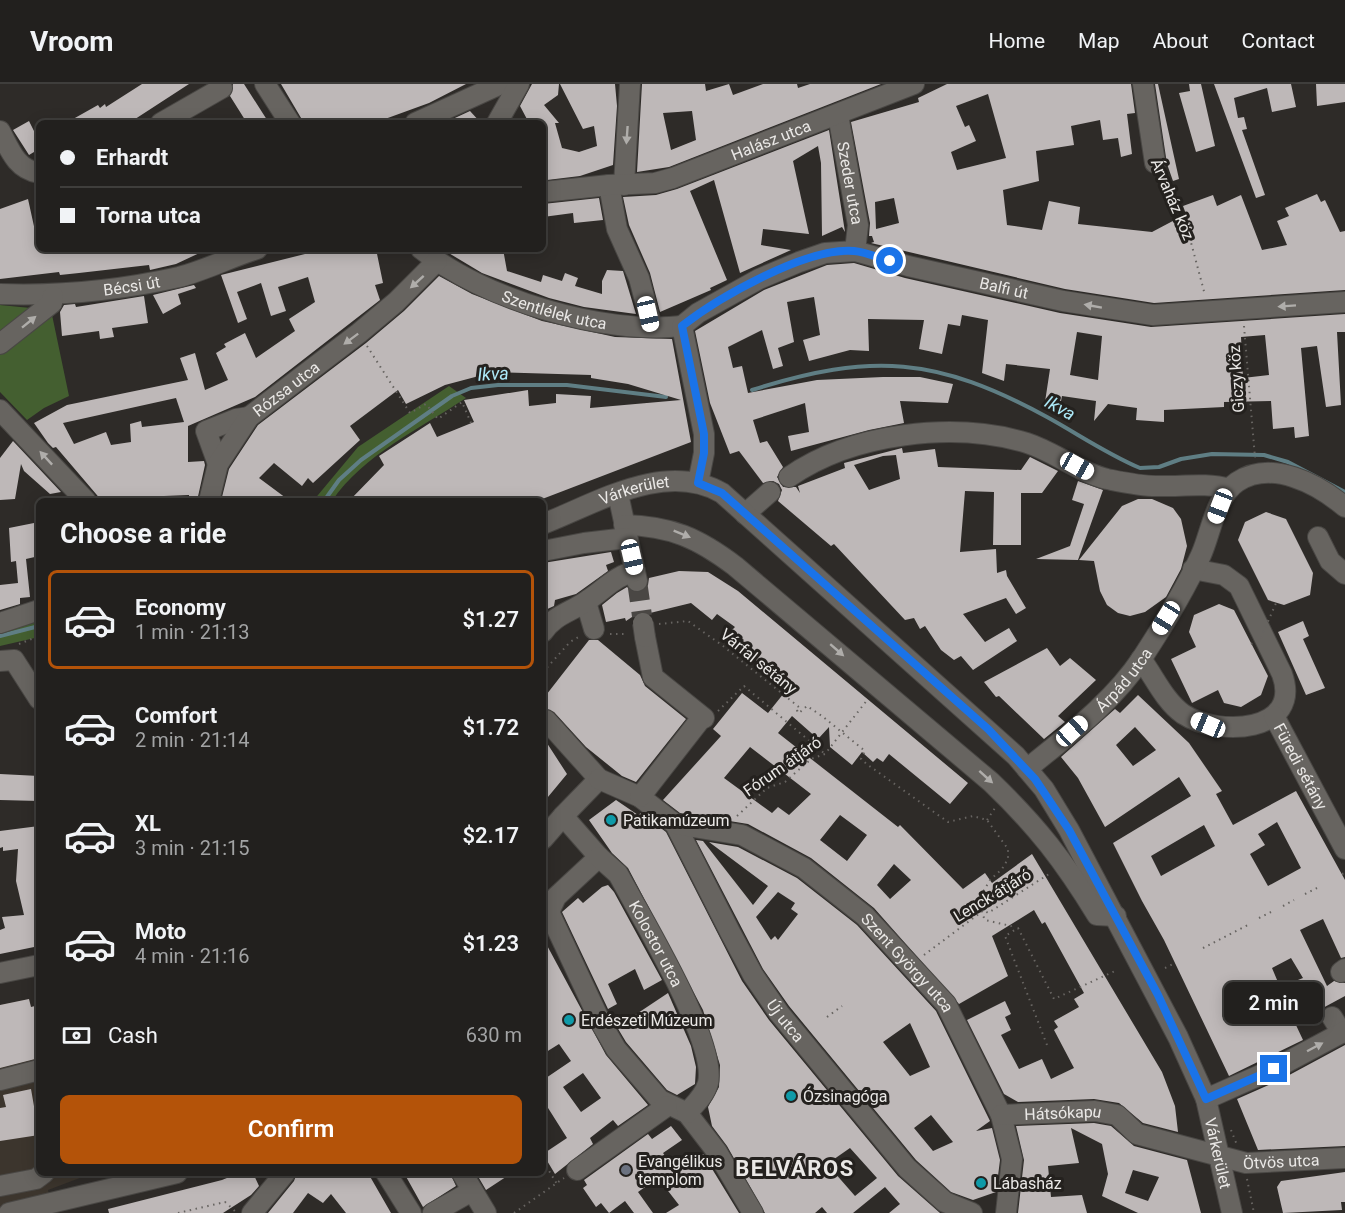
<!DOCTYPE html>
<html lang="en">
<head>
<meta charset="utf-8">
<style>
	body { margin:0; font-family:Roboto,sans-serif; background:#2a2827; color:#f1f3f6; height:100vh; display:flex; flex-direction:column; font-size:22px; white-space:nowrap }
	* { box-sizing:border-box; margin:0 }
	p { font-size:20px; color:#a2a3a4 }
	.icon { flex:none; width:33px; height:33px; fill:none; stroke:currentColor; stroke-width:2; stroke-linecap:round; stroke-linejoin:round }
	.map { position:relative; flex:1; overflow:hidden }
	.side { position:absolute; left:36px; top:414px; width:510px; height:678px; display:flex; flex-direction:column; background:#22201e; border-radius:9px; box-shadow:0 3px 15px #0003,0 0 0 2px #3f3e3c }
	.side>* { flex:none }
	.top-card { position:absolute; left:36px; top:36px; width:510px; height:132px; border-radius:9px; box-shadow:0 3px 15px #0003,0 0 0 2px #3f3e3c; display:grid; align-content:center; height:132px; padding:0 24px; background:#22201e }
	.end { position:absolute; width:27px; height:27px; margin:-14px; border:8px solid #1a73e8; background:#fff; box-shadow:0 0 0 3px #fff }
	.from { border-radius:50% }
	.bubble { position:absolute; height:42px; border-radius:9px; background:#22201e; box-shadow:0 3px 15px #0003,0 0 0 2px #3f3e3c; font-size:20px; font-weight:600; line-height:42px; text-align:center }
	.car { position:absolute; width:18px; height:36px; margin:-18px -9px; border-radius:8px; box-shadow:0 0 4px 2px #0007; background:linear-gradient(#fff 24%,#345 0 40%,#fff 0 76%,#345 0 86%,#fff 0) }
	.top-card b { display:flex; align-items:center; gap:21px; height:57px; font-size:22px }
	.top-card b+b { border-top:2px solid #3f3e3c }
	.top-card i { width:15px; height:15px; background:#f1f3f6 }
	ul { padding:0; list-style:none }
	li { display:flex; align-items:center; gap:18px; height:99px; margin:0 12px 9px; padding:0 12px; border:3px solid transparent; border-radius:9px }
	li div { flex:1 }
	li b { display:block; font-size:22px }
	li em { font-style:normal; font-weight:600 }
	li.selected { border-color:#b45309 }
	li>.icon { width:54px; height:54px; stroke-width:1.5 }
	h2 { padding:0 24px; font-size:27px; line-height:72px }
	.pay { display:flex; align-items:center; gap:15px; height:66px; padding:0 24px; font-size:22px }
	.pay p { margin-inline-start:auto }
	.cta { display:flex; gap:12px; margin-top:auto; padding:12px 24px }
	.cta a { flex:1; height:69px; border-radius:9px; background:#b45309; color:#fff; font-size:24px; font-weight:600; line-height:69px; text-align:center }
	header { display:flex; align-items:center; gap:36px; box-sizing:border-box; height:84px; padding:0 30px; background:#22201e; border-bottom:2px solid #3f3e3c }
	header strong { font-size:28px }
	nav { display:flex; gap:33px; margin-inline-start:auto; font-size:21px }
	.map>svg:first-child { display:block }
	.built { fill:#3c352d }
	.green { fill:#445f30 }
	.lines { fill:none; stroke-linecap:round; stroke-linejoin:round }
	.stream { stroke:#5f7e84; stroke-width:4 }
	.building { fill:#beb8b8; fill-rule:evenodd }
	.minor-tunnel { stroke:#4a4744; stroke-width:20; stroke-dasharray:20 10; stroke-linecap:butt }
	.minor-casing { stroke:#494744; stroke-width:22 }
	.path { stroke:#676461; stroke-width:2; stroke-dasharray:1.5 4.5; stroke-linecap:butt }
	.minor { stroke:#676460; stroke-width:20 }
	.minor-bridge-casing { stroke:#494744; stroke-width:22; stroke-linecap:butt }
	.path-bridge { stroke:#676461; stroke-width:2; stroke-dasharray:1.5 4.5; stroke-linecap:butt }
	.minor-bridge { stroke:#676460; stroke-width:20 }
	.oneway { fill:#afadaa }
	.route { stroke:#1a73e8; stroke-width:8 }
	.culture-dot { fill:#0f9aa8; stroke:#24211e; stroke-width:2 }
	.worship-dot { fill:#6b7280; stroke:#24211e; stroke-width:2 }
	.labels { text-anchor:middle; stroke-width:6; stroke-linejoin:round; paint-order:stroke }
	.street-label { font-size:16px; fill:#eae8e6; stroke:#24211e }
	.poi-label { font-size:16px; fill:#eae8e6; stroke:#24211e; text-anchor:start }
	.water-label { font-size:18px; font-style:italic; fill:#ace8f7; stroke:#24211e }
	.district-label { font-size:22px; font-weight:bold; letter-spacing:1.5px; fill:#eae8e6; stroke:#24211e }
</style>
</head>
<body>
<header>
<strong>Vroom</strong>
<nav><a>Home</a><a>Map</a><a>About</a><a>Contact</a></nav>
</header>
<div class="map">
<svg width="1345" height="1129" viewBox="0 0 1345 1129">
	<rect width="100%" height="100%" fill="#2e2b28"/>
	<!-- built -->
	<path class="built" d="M29,915L31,923L39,921V1089H93L48,1106L53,1129H0V921Z"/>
	<!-- green -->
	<path class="green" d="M0,221L51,226L69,312L44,324L27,336L0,308Z
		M449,302L466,314C421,344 363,371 332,417H313L358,363Z
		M39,532V553L0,562V544Z"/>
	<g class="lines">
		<!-- stream -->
		<path class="stream" d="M752,306C872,268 937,273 1047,333C1078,350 1107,370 1140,384L1159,383L1181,375L1212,370L1264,371L1288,378L1345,408
			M324,417L339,396L361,376L452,312L471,304L498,301H567L666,313
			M0,552L39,542"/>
	</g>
	<!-- building -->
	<path class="building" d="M142,0H189L129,39H66L98,21L100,24L105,20L106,23Z
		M233,0H244L269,39H247L230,12Z
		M281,0H466L429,19L374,39H304Z
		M532,0H559L558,11L544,21L559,39H555L562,64L579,68L597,62L594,42L583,45L560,0H615L617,22L613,81L580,92L547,96L543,82V39H529L520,22Z
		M642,0H705L706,7L729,0L733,11L763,0H797L798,4L810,0H881L669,83L637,88ZM692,27L696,56L671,66L663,29Z
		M947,0H1131L1135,29L1127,30L1132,70L1121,73L1118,54L1103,56L1100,36L1071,42L1074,61L1036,67L1039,97L1003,106L1007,141L1042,146L1049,117L1080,123L1078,140L1152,148L1186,130L1183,122L1213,111L1217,122L1241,111L1262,166L1287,161L1277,137L1289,132L1285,124L1317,110L1321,118L1325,116L1340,148L1345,147V206L1154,219L1065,205L871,159L874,158L872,152H869L870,139L851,38L919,18L918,14ZM988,10L1006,74L957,86L951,68L976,57L969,41L965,43L956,22ZM894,114L899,139L876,145L875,118Z
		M1155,0H1158L1179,95L1173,97L1167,80Z
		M1189,0H1201L1215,62L1196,68L1179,9L1190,7Z
		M1214,0H1291L1296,23L1272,28L1267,4L1234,14L1238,34L1244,33L1247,45L1242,46L1265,111L1256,114Z
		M1316,0H1345V18L1317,22Z
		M470,27L481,39H444Z
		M29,37L34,47L39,45V65L29,71L13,46Z
		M829,46L845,148L842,143L822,152L821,79L818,62L793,77L809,150L763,145L761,161L791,166L740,189L714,96L690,107L727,196L710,204L711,206L660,228L650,189L629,141L623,113L656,111L677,105Z
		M599,114L603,136L574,139L573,129L543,133V120Z
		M28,115L39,165H208L176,180L150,186L149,181L79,189L60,191L59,188L0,195V125Z
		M325,165H376L383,199L375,201L380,216L255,313L188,342V378L204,377L205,381L197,417H189V411L164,412L165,417H102L56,363L53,364L48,359L34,339L67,321L188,296L180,274L195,269L205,306L228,296L216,269L226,263L224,260L245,249L256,274L295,247L289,235L315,218L308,193L278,203L286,227L271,232L261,199L237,208L247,235L238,239L221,191ZM176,314L184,338L142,343L141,337L130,340L131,358L111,361L106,348L74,360L63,339Z
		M442,165H503L507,187L541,198L543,191L562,197L565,189L578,194L575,202L602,210V197L607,186L623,187L636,230L584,223L549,214L482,189Z
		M854,179L905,194L1060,229L1151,243L1345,230V248H1337L1341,321L1326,323L1317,262L1301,264L1309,352L1295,354L1294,343L1273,345L1271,317L1224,318V323L1164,326V338L1136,336L1137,324L1108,320L1094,337L1096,317L1062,312L1060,322L1045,318L1050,285L1006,280L1004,297L982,289L988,236L962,231L960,242L948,240L942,270L919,265L924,236L868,235L869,267L850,266L809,277L803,256L820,251L814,213L787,218L794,258L778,264L783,282L773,285L762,246L728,263L733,284L742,282L748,309L817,296L883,293H920L953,300L948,319L900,317L904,339L869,346L791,367L788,352L809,348L805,319L753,336L760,359L767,357L783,383L777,393L783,403H796L800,409L798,402L845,384L844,379L902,364L903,369L935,365L938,383L1021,386L1030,373L1058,387L1042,409H1021V461H993L994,408L965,407L960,468L996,465L997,489L1006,486L1007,492L1026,524L1016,530L1006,514L963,530L985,558L1009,544L1017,557L973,586L961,572L954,576L941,566L925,542L920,545L914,534L905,536L834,460L831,462L778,417L782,406L779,400L773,397L763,399L739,367L730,370L710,319L695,247L764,206L827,181ZM1077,248L1102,252L1098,296L1070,291ZM1265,251L1269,291L1243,294L1241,253ZM896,371L900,395L869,406L854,381L883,372Z
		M439,192L472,210L542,237L615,253L672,255L691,358L537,417H349L384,381L379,372L430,339L437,353L474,338L464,316L528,306L529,322L556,319V310L591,312L590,324L681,316L628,300L591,294V291L494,288L445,301L406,320L398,306L350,342L360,356L313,399L308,394L302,402L274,379L259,394L290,417H221L229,385L258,341L366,259L404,227Z
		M194,201L196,204L178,210L181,220L163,230L153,211Z
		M144,212L148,239L112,244L114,253L100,255L99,247L62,252L60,228L64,221L75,220L76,223Z
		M13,357L61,408L50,410L24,387L21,380L15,415L0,416V374Z
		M1078,397L1103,406L1078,476L1036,475L1070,462L1084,420L1072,416Z
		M1138,415H1152L1173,424L1181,435L1187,462L1181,485L1166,513L1145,528L1130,532L1118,529L1107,521L1100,507L1094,477L1079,476L1122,422Z
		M1266,428L1286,435L1313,489L1310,511L1284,521L1268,516L1238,456L1245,438Z
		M39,438V472L26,475L30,513L20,514V520L0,526V501L18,499L16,477L11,478L9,444Z
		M611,468L614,478L606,481L608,487L576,510L555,516L554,522L543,527V479Z
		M679,487L708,488L738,507L968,699L950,720L889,670L883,678L877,674L873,678L862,668L852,681L830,663L829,643L818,655L792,632L778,649L898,743L900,741L963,805L985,789L992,799L1032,770L1162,988L1175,1022L1178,1048L1143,1039L1119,1019L1094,1015L1018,1018L1004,1010L967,936L1005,917L1011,930L1005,933L1011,946L1001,951L1019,985L1042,975L1051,995L1074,984L1054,946L1058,943L1054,937L1079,923L1074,915L1084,909L1045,838L1042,840L1034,826L992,852L1008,892L959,920L874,824L811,774L748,740L680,729L663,716L721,652L713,645L742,609L768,629L788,604L739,561L744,556L732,546L735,543L717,530L712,536L691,519L650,529L641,527L626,537L625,534L606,538L602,521L617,509L627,503L633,508L640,509L648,501L649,494ZM750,663L811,710L789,731L778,723L772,729L724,694ZM840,731L867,751L847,777L820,756ZM894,780L911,796L890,815L877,801Z
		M1219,520L1234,526L1268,592L1261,611L1241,623L1224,619L1218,606L1192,619L1171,575L1196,563L1189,548L1194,531Z
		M1303,537L1309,552L1303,555L1325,604L1306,611L1278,548Z
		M589,556H598L640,591L645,602L686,635L636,698L622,692L586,663L554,628L543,624V615Z
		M1047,564L1060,582L1070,574L1096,596L1058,632L1065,638L1044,655L999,612L996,613L984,598Z
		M1138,611L1189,659L1222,707L1216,710L1233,741L1296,707L1345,796V873L1341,874L1323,835L1300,846L1327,902L1334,897L1345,899V912L1295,939L1303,956L1229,992L1164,856L1142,817L1113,759L1191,712L1179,693L1105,743L1078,694L1061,673L1115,625L1120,629ZM1135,643L1156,666L1133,682L1116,661ZM1277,738L1301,784L1268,802L1250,770L1265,761L1258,750ZM1204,741L1215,762L1161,792L1151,772ZM1291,874L1303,894L1280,903L1272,884Z
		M543,653L567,690L543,719Z
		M0,690L39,692V717L0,716Z
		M616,716L638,731L641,729L666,748L742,897L769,936L898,1092L940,1129H889L900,1120L885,1103L853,1129H827L822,1123L815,1129H765L727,1062L712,1042L708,1023L719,1003L720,981L703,926L628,784L612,769L589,736ZM850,1064L877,1094L855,1112L827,1080Z
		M39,742V862L0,870V846L5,844L2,833L24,831L16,797L18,765L3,767V763L0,764V747Z
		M696,756L703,757L753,821L768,802L709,758L738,763L797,794L857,841L936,927L990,1037L976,1047L992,1044L1000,1076L996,1108L973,1116L951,1108L916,1076L789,922L763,885ZM778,808L795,819L791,825L798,830L778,856L775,852L771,856L756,833ZM910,939L930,983L910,992L883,958ZM931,1031L953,1058L933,1067L914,1044Z
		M608,801L614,808L662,896L644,906L635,885L608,900L617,920L608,925L562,828L578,814L583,819L602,803Z
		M543,854L606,971L648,1021L618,1042L613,1036L590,1054L593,1060L555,1090L543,1070L567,1054L543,1016V996L571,977L559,960L543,970ZM583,989L601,1014L581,1028L563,1003Z
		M668,909L691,962L696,983L695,1000L677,1011L667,1006L626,958L617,943Z
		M29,915L31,923L39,921V974L0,984V921Z
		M1345,961V1062L1258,1066L1237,1015L1280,996Z
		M31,1005L39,1051L0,1057V1024L6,1023L3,1011Z
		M1094,1039L1111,1042L1134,1062L1187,1076L1201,1129H1138L1102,1112L1108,1090L1102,1060L1071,1044L1079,1079L1048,1082L1051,1113L1082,1111L1087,1129H1018L1024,1076L1016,1042ZM1133,1086L1159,1093L1148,1117L1125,1109Z
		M671,1042L682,1056L663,1069L676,1088L703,1070L739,1129H666L679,1121L658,1094L638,1108L653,1129H634L625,1117L609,1129L601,1119L596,1123L583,1104L587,1101L584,1096L648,1050L652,1055Z
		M1345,1088V1118H1341L1342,1126L1283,1129L1277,1103L1281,1097Z
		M239,1089H253L259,1102L251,1111L223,1129H109L108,1125L222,1096Z
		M297,1089H368L391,1129H346L331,1110L323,1119L308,1109L293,1129H268L294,1097Z
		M404,1089H450L456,1102L423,1123Z
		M476,1089H512L486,1106Z"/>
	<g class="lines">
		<!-- minor-tunnel -->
		<path class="minor-tunnel" d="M637,497L642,532"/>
		<!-- minor casing -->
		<g class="minor-casing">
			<g id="minor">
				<path d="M265,0L290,39"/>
				<path d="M1143,0L1155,79"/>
				<path id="s1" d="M838,31L858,141L855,167"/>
				<path d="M161,39L222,4"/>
				<path d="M415,39L501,0"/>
				<path d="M497,39L519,0"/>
				<path d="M0,47C10,66 16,85 39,89"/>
				<path d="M609,101L617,145L639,194L652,243"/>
				<path d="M624,101L630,0"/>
				<path id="s2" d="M543,108L609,101L655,99L673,94L914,0"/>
				<path id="s3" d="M421,165C483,215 603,251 682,242"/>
				<path id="s4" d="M0,210C59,212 121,206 179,193C206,186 231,173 257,165"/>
				<path id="s5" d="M682,242L698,229L759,195L799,178L825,169L855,167L908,182L1063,217L1153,231L1345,218"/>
				<path d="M682,242L704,350V369L698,399"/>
				<path d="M0,260L52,219L53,212"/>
				<path d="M0,326L86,417"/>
				<path d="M218,380L206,347L236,335L249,333"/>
				<path d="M789,393C852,349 954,337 1027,359C1055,368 1078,388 1107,395C1122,398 1140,402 1156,402C1180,403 1206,398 1229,405"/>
				<path d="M618,410L637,497"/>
				<path id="s6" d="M209,417L218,380L249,333L359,249L396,218L437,177"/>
				<path d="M745,430L770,408"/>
				<path id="s7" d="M543,440C597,419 665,376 722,409L1016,672L1044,705L1069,746L1178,953L1206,1015L1232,1129"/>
				<path d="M624,441C671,442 698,454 735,482L991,698C1037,742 1064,777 1097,831L1116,832"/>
				<path d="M1318,453L1330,477L1345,490"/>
				<path d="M543,467L584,459L627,454"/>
				<path d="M586,518L594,545"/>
				<path d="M0,539L39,526"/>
				<path d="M543,548C555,530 572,528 588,516C605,505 615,492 635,487"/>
				<path d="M1141,575C1155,594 1164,616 1183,630C1218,653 1303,649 1282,590L1239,502L1224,491L1193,485"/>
				<path d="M0,577L14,576L39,615"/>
				<path id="s8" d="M1274,632L1345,765"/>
				<path d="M546,636L599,695L563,732L599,773L556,813L549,828L601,939L616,965L660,1016L687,1029L717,1068L753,1129"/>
				<path id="s9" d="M1027,685C1067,652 1113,618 1142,574C1163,542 1185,506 1201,471C1211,449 1215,413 1237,398C1272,375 1318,400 1345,423"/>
				<path id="s10" d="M599,695L640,713L675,740L730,848L753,891L779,929L907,1084L945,1118L972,1129"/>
				<path d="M640,713L700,636L704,634L653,593L645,553"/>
				<path id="s11" d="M675,740L742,751L804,784L865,832L946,920L1001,1031L1012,1075L1006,1129"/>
				<path d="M543,755L563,732"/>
				<path id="s12" d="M599,773L618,790L628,808C648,845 717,960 708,999C705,1011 695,1020 687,1029"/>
				<path d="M1341,888L1345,885"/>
				<path d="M0,889L39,881"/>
				<path d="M1332,933L1342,949"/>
				<path d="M0,996L39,986"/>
				<path d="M1206,1015L1274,985L1345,947"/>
				<path id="s13" d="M1001,1031L1095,1027L1117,1031L1137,1050L1246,1079L1345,1074"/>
				<path d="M577,1086L667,1022"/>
				<path d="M386,1089L411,1129"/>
				<path d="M462,1089L486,1129"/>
				<path d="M0,1102L36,1095L44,1089"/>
				<path d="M9,1129L177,1089"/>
				<path d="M252,1129L285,1089"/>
				<path d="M433,1129L472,1107"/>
			</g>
		</g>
		<!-- path -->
		<path class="path" d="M1162,94L1185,136L1205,211
			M1244,242L1255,374
			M367,262L410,329L426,320L438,335L462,318L471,339
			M659,540L688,537L723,562L800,624L797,627L799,629L807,622L822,632L865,667L861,675L868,681L948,738L973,732L987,736L1008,765V775L1002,785L990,796L977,818L985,836L1011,842L1014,846
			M610,550H628
			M19,560L39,552
			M543,588L570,558L580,552
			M718,627L744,602L825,670
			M737,732L767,704L785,698L811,675L825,670L868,615
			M987,736L995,724
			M1342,790L1345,789
			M1305,810L1317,804
			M1283,822L1294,816
			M1259,834L1271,828
			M1203,864L1248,841
			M924,871L984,826L988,829L1049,790
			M1165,884L1175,879
			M827,933L842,922
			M1047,961L1005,852L1018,844L1054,915L1115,887
			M1231,1046L1237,1061
			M543,1077L557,1100
			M1247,1095L1254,1129
			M178,1129L225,1118L236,1128
			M514,1129L564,1094"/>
		<!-- minor -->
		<use href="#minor" class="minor"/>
		<!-- minor-bridge casing -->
		<g class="minor-bridge-casing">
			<path id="minor-bridge" d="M643,539L645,553"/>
		</g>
		<!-- path-bridge -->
		<path class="path-bridge" d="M1251,560L1260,556L1276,519"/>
		<!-- minor-bridge -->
		<use href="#minor-bridge" class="minor-bridge"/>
	</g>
	<!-- one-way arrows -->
	<defs><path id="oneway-solid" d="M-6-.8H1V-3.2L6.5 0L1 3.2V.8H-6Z" transform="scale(1.5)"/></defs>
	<g class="oneway">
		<use href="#oneway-solid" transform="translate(627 51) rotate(94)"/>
		<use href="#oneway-solid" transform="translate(417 198) rotate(138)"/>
		<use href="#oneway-solid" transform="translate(1093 222) rotate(-170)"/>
		<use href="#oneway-solid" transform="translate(1287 222) rotate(176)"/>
		<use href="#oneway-solid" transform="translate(29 238) rotate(-39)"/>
		<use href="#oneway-solid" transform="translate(351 255) rotate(143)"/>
		<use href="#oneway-solid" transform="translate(46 374) rotate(-133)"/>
		<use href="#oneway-solid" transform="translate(682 450) rotate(22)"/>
		<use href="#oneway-solid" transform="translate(837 566) rotate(41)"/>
		<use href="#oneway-solid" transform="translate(986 693) rotate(42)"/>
		<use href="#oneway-solid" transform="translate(1315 963) rotate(-28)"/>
	</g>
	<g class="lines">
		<!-- route -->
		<path class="route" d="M890,177C879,174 866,168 854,167C807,163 719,213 682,242L704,350V369L698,399L722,409L988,645L1035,695L1069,746L1158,911L1206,1015L1274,985"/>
	</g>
	<!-- markers -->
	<g class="culture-dot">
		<circle cx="611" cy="736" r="6"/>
		<circle cx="569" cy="936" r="6"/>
		<circle cx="791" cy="1012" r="6"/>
		<circle cx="981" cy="1099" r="6"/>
	</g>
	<circle class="worship-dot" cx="626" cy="1086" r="6"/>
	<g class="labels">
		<!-- street labels -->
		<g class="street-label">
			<text dy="6" stroke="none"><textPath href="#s2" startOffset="236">Halász utca</textPath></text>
			<text dy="6" stroke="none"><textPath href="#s1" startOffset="69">Szeder utca</textPath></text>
			<text transform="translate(1173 115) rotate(67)" y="6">Árvaház köz</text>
			<text dy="6" stroke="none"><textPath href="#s4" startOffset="132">Bécsi út</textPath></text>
			<text dy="6" stroke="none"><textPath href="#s5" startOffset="345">Balfi út</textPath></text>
			<text dy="6" stroke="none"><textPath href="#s3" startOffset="148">Szentlélek utca</textPath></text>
			<text transform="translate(1236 295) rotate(-94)" y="6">Giczy köz</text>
			<text dy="6" stroke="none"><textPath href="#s6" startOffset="141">Rózsa utca</textPath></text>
			<text dy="6" stroke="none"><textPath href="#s7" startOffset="98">Várkerület</textPath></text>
			<text transform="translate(759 577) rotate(39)" y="6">Várfal sétány</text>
			<text dy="6" stroke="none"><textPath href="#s9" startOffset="132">Árpád utca</textPath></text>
			<text transform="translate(782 682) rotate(-35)" y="6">Fórum átjáró</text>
			<text dy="6" stroke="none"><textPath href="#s8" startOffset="57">Füredi sétány</textPath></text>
			<text transform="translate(992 811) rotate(-31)" y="6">Lenck átjáró</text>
			<text dy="6" stroke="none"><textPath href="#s12" startOffset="105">Kolostor utca</textPath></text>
			<text dy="6" stroke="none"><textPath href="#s11" startOffset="279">Szent György utca</textPath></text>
			<text dy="6" stroke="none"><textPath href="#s10" startOffset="315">Új utca</textPath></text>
			<text dy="6" stroke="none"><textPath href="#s13" startOffset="62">Hátsókapu</textPath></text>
			<text dy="6" stroke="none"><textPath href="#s7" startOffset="1032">Várkerület</textPath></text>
			<text dy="6" stroke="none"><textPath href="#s13" startOffset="292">Ötvös utca</textPath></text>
		</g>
		<!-- poi labels -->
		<g class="poi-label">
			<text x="623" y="742">Patikamúzeum</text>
			<text x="581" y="942">Erdészeti Múzeum</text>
			<text x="803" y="1018">Ózsinagóga</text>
			<text x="638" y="1083">Evangélikus<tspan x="638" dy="18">templom</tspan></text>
			<text x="993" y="1105">Lábasház</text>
		</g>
		<!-- water labels -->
		<g class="water-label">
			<text transform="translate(493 290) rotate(-3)" y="6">Ikva</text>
			<text transform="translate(1060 324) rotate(29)" y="6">Ikva</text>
		</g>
		<!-- district labels -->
		<g class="district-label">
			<text x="795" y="1092">BELVÁROS</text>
		</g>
	</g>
</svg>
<i class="end from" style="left:890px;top:177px"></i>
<i class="end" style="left:1274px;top:985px"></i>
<div class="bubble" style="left:1224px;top:898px;width:99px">2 min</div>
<i class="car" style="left:648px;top:230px;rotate:167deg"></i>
<i class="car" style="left:1077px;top:382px;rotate:119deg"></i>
<i class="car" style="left:1220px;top:422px;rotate:201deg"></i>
<i class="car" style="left:632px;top:473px;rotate:167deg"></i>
<i class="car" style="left:1166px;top:534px;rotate:212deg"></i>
<i class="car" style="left:1208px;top:641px;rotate:293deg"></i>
<i class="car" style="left:1072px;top:647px;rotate:48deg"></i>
<div class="top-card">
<b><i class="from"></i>Erhardt</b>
<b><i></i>Torna utca</b>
</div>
<section class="side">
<h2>Choose a ride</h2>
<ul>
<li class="selected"><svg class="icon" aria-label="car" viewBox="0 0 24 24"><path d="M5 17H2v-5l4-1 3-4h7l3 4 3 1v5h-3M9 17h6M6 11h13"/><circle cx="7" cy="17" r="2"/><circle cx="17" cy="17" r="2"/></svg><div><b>Economy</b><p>1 min · 21:13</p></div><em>$1.27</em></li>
<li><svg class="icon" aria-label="car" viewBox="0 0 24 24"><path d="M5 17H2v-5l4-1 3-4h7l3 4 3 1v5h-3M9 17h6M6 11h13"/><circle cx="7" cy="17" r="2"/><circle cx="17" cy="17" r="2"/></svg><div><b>Comfort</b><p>2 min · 21:14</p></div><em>$1.72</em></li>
<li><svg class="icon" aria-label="car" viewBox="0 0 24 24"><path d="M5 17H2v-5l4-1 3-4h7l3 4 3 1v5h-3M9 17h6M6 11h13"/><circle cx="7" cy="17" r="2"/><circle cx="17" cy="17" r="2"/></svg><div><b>XL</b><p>3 min · 21:15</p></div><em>$2.17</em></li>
<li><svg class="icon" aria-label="car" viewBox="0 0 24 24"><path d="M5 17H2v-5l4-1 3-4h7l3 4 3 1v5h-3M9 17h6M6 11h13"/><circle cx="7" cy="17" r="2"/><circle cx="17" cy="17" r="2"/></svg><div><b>Moto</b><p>4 min · 21:16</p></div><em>$1.23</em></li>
</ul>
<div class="pay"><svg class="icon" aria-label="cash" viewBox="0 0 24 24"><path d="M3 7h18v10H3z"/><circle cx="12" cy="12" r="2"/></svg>Cash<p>630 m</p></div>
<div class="cta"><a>Confirm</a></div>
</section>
</div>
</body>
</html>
